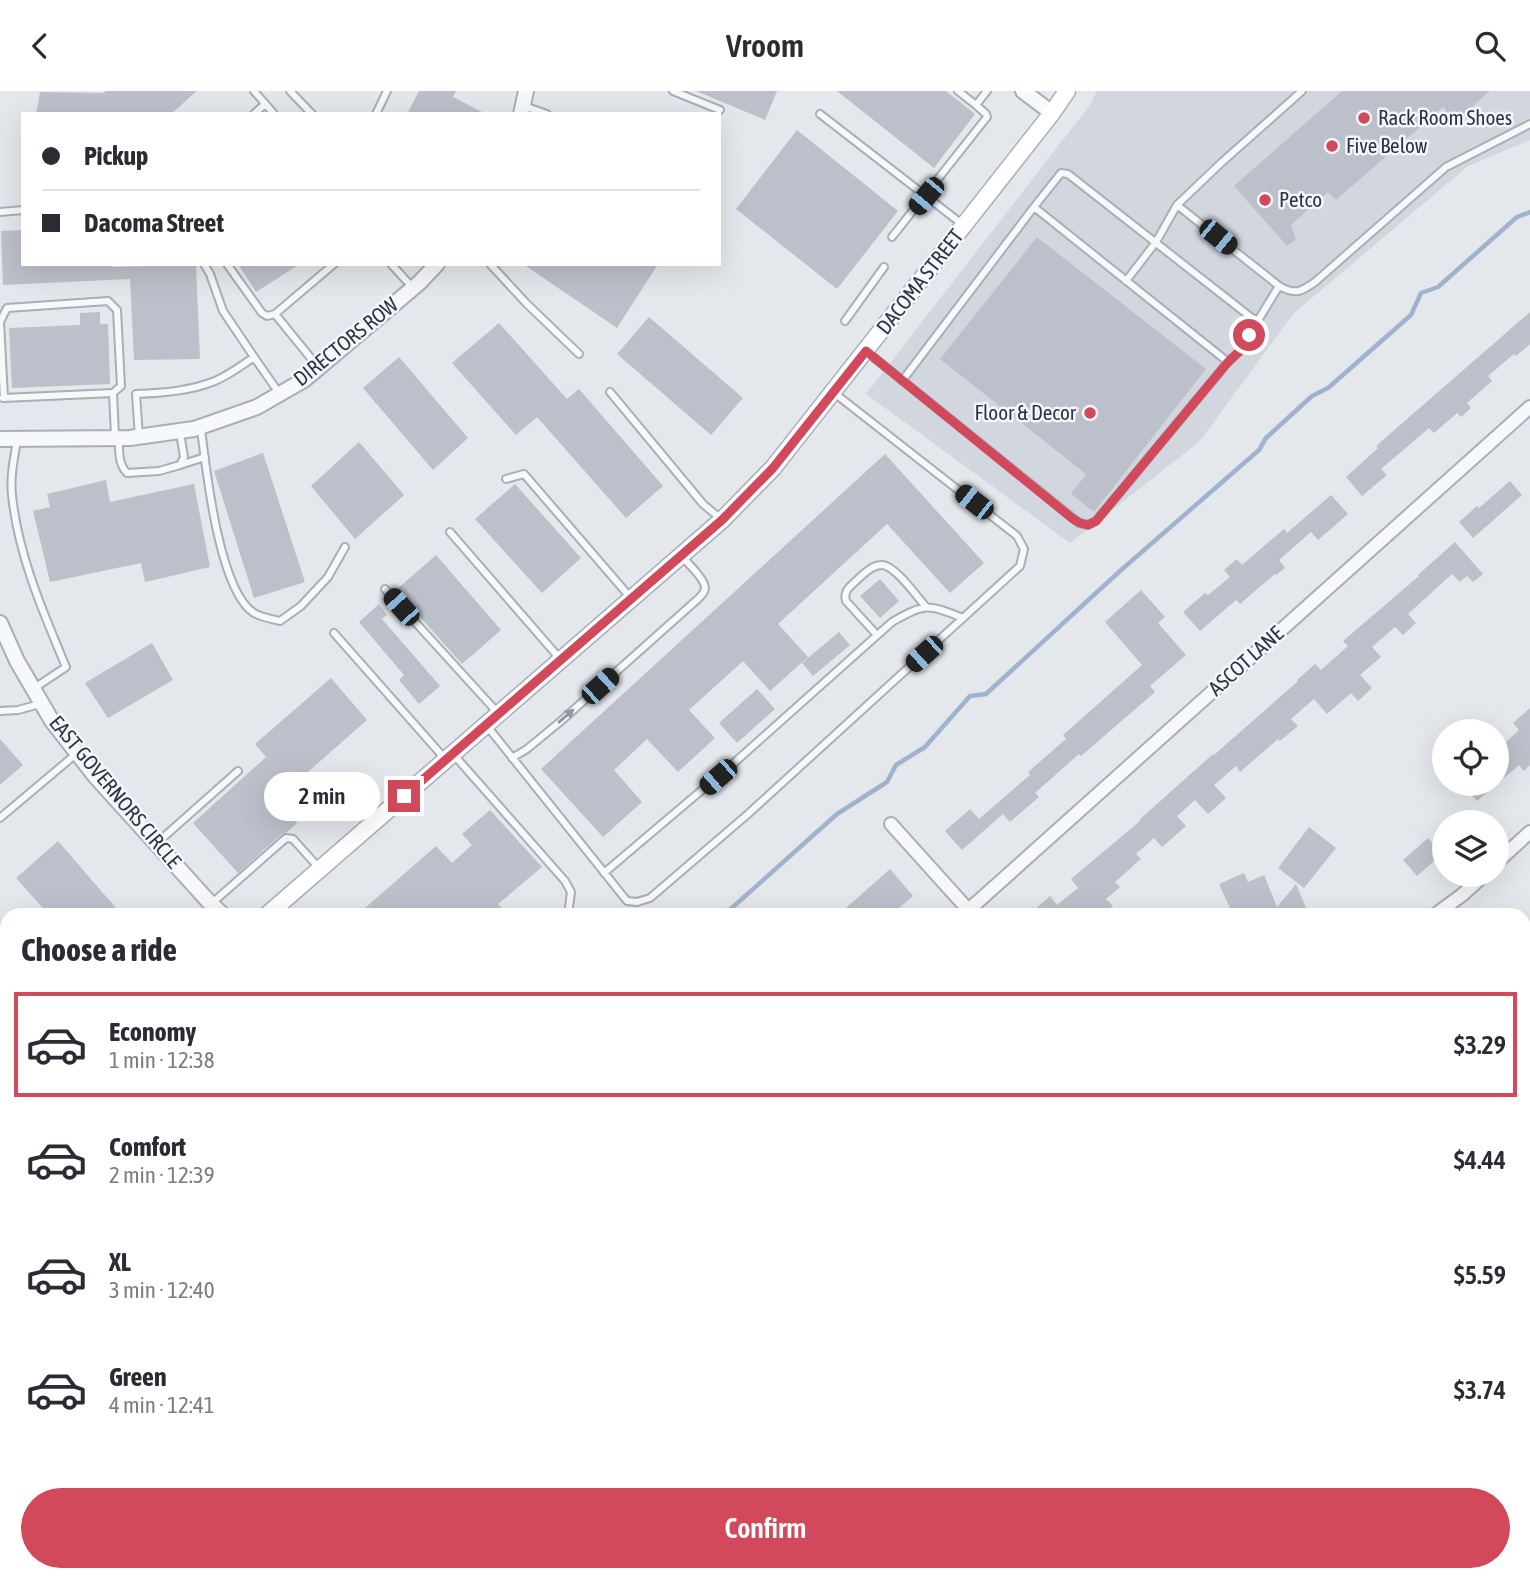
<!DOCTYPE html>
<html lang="en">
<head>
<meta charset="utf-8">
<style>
	body { margin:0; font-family:"Asap Condensed",sans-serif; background:#f7f7f7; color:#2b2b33; height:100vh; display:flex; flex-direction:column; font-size:26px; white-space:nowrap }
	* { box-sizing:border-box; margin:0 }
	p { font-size:23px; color:#7c7c81 }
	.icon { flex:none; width:38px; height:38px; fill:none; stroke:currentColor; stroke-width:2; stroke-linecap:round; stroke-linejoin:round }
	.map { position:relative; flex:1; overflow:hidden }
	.panel { position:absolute; left:0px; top:817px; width:1531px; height:674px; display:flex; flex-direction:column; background:#fff; border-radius:21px 21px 0 0; box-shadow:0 7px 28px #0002 }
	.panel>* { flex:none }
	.hud { position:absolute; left:21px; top:21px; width:700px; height:154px; border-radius:0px; box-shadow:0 7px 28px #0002; display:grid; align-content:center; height:154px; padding:0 21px; background:#fff }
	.controls { position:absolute; left:1432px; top:628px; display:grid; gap:14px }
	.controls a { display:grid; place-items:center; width:77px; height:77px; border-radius:50%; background:#fff; box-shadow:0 7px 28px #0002; font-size:35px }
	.end { position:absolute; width:32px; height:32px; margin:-16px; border:9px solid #d1495b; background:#fff; box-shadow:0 0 0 4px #fff }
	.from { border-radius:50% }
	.bubble { position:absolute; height:49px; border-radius:24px; background:#fff; box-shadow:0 7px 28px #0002; font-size:23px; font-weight:600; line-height:49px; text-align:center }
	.car { position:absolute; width:21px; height:42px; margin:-21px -10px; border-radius:9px; box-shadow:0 0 5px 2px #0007; background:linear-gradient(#222 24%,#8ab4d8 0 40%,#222 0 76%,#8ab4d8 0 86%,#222 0) }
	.hud b { display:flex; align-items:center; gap:24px; height:66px; font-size:26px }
	.hud b+b { border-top:2px solid #e1e1e2 }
	.hud i { width:18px; height:18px; background:#2b2b33 }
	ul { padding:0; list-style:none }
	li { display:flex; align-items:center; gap:21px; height:105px; margin:0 14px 10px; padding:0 7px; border:4px solid transparent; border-radius:0px }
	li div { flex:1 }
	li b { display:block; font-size:26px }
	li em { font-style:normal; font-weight:600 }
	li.on { border-color:#d1495b }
	li>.icon { width:63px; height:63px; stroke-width:1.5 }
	h2 { padding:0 21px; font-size:32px; line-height:84px }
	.cta { display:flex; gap:14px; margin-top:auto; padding:14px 21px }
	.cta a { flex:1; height:80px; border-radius:42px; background:#d1495b; color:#fff; font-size:28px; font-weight:600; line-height:80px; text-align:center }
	header { display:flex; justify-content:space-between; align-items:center; height:91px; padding:0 21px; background:#fff; font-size:32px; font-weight:600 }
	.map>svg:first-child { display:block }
	.built { fill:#d2d6de }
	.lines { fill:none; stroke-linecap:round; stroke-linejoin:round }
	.stream { stroke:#9fb4cc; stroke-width:4.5 }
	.building { fill:#bbc0ca }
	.service-casing { stroke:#a9aeb7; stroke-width:10 }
	.minor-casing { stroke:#a9aeb7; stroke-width:16 }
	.tertiary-casing { stroke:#a9aeb7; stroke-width:18 }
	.secondary-casing { stroke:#a9aeb7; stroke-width:19 }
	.service { stroke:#f7f8fa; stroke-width:6 }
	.minor { stroke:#f7f8fa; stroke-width:12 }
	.tertiary { stroke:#f7f8fa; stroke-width:14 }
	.secondary { stroke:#fff; stroke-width:16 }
	.oneway { fill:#9196a0 }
	.route { stroke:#d1495b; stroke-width:9 }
	.poi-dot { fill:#d1495b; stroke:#f4f6f9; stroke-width:2.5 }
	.labels { text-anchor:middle; stroke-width:5; stroke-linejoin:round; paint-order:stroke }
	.poi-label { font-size:21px; fill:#2b3445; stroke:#f4f6f9; text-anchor:start }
	.street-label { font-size:21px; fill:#2b3445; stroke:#f4f6f9 }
</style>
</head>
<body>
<header><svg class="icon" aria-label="back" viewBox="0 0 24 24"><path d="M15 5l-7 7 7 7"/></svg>Vroom<svg class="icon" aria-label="search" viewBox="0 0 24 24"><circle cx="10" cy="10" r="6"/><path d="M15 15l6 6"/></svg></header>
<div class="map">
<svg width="1530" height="1490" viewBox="0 0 1530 1490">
	<rect width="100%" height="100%" fill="#e4e7ec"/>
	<!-- built -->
	<path class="built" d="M1097,0H1530V49L1468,75L1294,222L1199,351L1070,452L866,303L1090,14Z"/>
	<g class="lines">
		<!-- stream -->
		<path class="stream" d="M724,824L837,723L887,691L896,674L925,656L970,605L986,603L1120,480L1259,359L1266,347L1312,305L1328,297L1411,224L1421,202L1438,196L1517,126L1530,121"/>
	</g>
	<!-- building -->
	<path class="building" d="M106,0H197L171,23H36L40,1L103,2Z
		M419,0H456L453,6L486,23H407Z
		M696,0H777L765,29Z
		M837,0H946L975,23L934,77Z
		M1342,0H1490L1455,30L1443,16L1336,109L1328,101L1291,134L1296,148L1287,155L1234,95Z
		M797,39L898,120L837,198L736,118Z
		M23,139V173H112V176L196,174L200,268L134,269L130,188L3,194L1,140Z
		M1037,146L1206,278L1094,421L1071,403L1086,383L940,268Z
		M238,173H300L256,201Z
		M523,173H658L617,237Z
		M100,221V233H108L110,293L12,297L9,237L80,234V222Z
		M1530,221V253L1516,265L1514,263L1488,285L1492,290L1467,312L1471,317L1461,326L1457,322L1434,342L1429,337L1381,378L1387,384L1362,405L1346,386L1378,357L1376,355Z
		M649,226L743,307L711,344L617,263Z
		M499,232L567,308L579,298L663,395L626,427L537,326L516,344L452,272Z
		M399,266L468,347L433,379L363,297Z
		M359,351L404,404L355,448L311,395Z
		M263,362L305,491L254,507L214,380Z
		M885,363L984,472L950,502L887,433L778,533L808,566L770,600L743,570L689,619L715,647L678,681L647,648L614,679L642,711L603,746L541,678Z
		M106,389L110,411L194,393L210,476L145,491L141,472L50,491L33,420L50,416L47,403Z
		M1510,390L1522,404L1473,447L1459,431L1477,415L1479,417Z
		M515,393L581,467L542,502L475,428Z
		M1331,404L1348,423L1318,449L1311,441L1279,469L1285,477L1276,484L1275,483L1240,513L1236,509L1200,540L1183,521L1205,502L1208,504L1230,486L1224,479L1237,468L1242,474L1284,438L1287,442Z
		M1455,451L1483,483L1473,491L1467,485L1460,491L1452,483L1408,523L1416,532L1403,544L1395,536L1372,556L1381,566L1360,584L1372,597L1358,610L1351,602L1327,623L1314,608L1291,628L1298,635L1280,650L1278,648L1240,681L1236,675L1214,694L1226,707L1208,723L1195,709L1177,725L1186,735L1162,756L1154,747L1136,763L1141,768L1115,791L1120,796L1106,808L1113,815L1101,824H1028L1050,805L1057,814L1078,797L1071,788L1140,730L1139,729L1213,663L1214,664L1298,590L1297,589L1315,573L1321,579L1348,555L1343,550L1419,485L1418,484Z
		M436,464L501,539L462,573L396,499Z
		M880,488L899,510L880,527L860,505Z
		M1141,499L1165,526L1158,532L1186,564L1150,595L1155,601L1081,665L1079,663L1035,702L1039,706L1010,731L1003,723L962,759L945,740L970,718L979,728L1030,684L1028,681L1066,648L1063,644L1142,574L1105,531Z
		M379,513L387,524L382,528L440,595L419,613L399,589L404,584L359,531Z
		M839,541L850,554L813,585L802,572Z
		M152,552L173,589L108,627L85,592Z
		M331,587L367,629L276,709L297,732L287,741L282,743L238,782L193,732L266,666L255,653Z
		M757,598L775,618L737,652L719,632Z
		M1530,617V674L1524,680L1519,674L1477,710L1462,693H1496V660L1519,639L1513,632Z
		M0,648L23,674L0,694Z
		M490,719L542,776L498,813L508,824H357L436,755L452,772L472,754L462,743Z
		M1309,736L1336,757L1304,797L1278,777Z
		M1428,747L1442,763L1417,785L1403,769Z
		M58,750L122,824H49L16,787Z
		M890,778L913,805L891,824H838Z
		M1244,782L1248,791L1264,784L1277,816L1296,793L1309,824H1251L1249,819L1237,824H1233L1219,793Z"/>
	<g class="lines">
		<!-- service casing -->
		<g class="service-casing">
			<path id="service" d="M254,0L274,23
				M290,0L312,23
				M673,0L720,19
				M958,0L976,14
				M524,15L547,23
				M254,23L265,13
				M376,23L387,0
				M820,23L962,133
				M1177,114L1279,195C1295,204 1301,201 1315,191L1446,76L1530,33
				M0,121L23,119
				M892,146L987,26L986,23L976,14L987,0
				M204,173L210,183L223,220L254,266
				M227,173L262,222L267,225L275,223
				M391,173L413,197
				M490,173L526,212L579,263
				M1126,190L1156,151L1177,114L1221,72L1302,0
				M845,230L884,176
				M867,261L1073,427L1079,432L1088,434L1096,430L1228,271L1034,116L1061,82L1068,83L1257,231L1279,195
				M1228,271L1242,258L1257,231
				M318,276L275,223L334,173
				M902,290L1034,116
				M610,301L703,413L721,428
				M3,307L113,302L115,345
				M4,307L0,231L7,217L108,210L117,219L121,295L113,302
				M201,338C206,378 219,500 254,522C261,526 272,528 280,530L301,515L328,486L345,456
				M139,346L136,303C163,302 190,300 215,290C229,284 241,275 254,266L279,302
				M119,347C119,359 118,373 127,382L159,380L180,374L184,366L180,342
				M17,350C14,367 10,386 12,404C18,464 43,521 66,576L33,598
				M180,374L205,366
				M506,388L524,383L630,506
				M450,441L561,569
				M385,498L497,621
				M334,542L446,669
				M877,544L846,510C843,499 851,495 858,488C865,482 872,474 882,474C895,474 917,506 926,516
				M0,620L18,619L40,613
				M487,635L627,810L637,811L650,807L748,723L1020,475L1024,458L1017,445L833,301
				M454,664L565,790L571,801L568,824
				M512,667L527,658L561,630L699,507C702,504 705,501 705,497C705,488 687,471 681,465
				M0,727L76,663
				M157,752L238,680
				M604,782L735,671L892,531C925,512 928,513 963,527
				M211,813L286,747L293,748L319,777
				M0,1133L7,1141
				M0,1298L7,1306
				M0,1320L7,1323
				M0,1414L7,1411
				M1080,1484L1082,1490
				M1172,1484L1177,1490
				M1216,1484L1221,1490"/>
		</g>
		<!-- minor casing -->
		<g class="minor-casing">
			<path id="minor" d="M891,733L972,823
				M1496,772L1530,741
				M963,824L1530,316
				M1435,824L1462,804L1484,784
				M1524,1027L1530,1034
				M1524,1073L1530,1068
				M1524,1442L1530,1449
				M215,1490L221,1484
				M591,1490L598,1484"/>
		</g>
		<!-- tertiary casing -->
		<g class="tertiary-casing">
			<path id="tertiary" d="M1023,0L1052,22
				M521,23L526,0
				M0,348L130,347L194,338L257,316L304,289L419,192L437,173
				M0,532L17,570L52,630L95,685L209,811L223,824
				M1524,1256L1530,1251
				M1253,1490L1260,1484"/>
		</g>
		<!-- secondary casing -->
		<g class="secondary-casing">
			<path id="secondary" d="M267,824L722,429L773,377L1052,22L1067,0
				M0,1059L7,1052
				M0,1464L7,1465
				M153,1484L175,1490"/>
		</g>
		<!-- service -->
		<use href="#service" class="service"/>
		<!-- minor -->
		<use href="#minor" class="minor"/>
		<!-- tertiary -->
		<use href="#tertiary" class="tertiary"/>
		<!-- secondary -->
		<use href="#secondary" class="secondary"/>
	</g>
	<!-- one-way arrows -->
	<defs><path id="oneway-solid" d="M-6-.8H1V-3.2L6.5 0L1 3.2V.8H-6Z" transform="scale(1.75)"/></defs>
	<use class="oneway" href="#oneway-solid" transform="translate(566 625) rotate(-41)"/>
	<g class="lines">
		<!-- route -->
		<path class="route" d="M404,705L722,429L773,377L866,260L1073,428L1080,432L1088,434L1096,430L1228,271L1242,258L1249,244"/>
	</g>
	<!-- markers -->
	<g class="poi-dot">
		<circle cx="1364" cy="27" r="7"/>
		<circle cx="1332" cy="55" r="7"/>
		<circle cx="1265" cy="109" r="7"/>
		<circle cx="1090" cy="322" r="7"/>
	</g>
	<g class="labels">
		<!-- poi labels -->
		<g class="poi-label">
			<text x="1378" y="34">Rack Room Shoes</text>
			<text x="1346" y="62">Five Below</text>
			<text x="1279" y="116">Petco</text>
			<text x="1076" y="329" text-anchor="end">Floor &amp; Decor</text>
		</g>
		<!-- street labels -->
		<g class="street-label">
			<text transform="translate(920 191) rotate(-52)" y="7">DACOMA STREET</text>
			<text transform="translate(346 251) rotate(-39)" y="7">DIRECTORS ROW</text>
			<text transform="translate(1246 570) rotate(-42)" y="7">ASCOT LANE</text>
			<text transform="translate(115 701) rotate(50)" y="7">EAST GOVERNORS CIRCLE</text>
		</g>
	</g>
</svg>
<div class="controls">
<a><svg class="icon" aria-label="locate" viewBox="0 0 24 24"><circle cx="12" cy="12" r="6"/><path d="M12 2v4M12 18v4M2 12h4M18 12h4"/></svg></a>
<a><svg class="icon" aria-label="layers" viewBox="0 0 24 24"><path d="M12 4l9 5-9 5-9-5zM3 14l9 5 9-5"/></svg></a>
</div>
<i class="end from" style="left:1249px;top:244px"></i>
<i class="end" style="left:404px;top:705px"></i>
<div class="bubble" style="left:264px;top:681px;width:116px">2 min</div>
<i class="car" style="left:926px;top:105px;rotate:220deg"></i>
<i class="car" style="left:1218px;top:146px;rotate:129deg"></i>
<i class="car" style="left:974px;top:411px;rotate:308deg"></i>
<i class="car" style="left:401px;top:516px;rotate:318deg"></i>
<i class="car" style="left:924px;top:563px;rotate:228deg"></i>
<i class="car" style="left:600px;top:595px;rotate:48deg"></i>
<i class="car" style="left:718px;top:686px;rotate:229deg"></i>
<div class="hud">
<b><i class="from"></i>Pickup</b>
<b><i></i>Dacoma Street</b>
</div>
<section class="panel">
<h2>Choose a ride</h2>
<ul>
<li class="on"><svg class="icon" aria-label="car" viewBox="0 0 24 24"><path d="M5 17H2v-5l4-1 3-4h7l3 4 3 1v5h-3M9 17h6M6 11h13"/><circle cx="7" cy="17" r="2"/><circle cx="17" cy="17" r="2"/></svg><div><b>Economy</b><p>1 min · 12:38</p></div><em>$3.29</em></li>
<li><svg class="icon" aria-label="car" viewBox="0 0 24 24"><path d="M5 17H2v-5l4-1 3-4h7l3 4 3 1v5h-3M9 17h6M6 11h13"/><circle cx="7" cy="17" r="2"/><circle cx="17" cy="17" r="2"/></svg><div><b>Comfort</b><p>2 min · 12:39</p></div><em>$4.44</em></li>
<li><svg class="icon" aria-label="car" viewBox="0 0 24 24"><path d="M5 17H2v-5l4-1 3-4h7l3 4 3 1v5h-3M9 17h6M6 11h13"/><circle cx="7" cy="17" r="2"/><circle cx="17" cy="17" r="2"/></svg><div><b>XL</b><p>3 min · 12:40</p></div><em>$5.59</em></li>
<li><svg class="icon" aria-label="car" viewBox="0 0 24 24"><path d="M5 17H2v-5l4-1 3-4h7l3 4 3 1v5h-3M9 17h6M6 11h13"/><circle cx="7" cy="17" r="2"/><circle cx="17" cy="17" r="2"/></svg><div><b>Green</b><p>4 min · 12:41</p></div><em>$3.74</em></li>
</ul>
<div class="cta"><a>Confirm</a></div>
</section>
</div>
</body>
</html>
